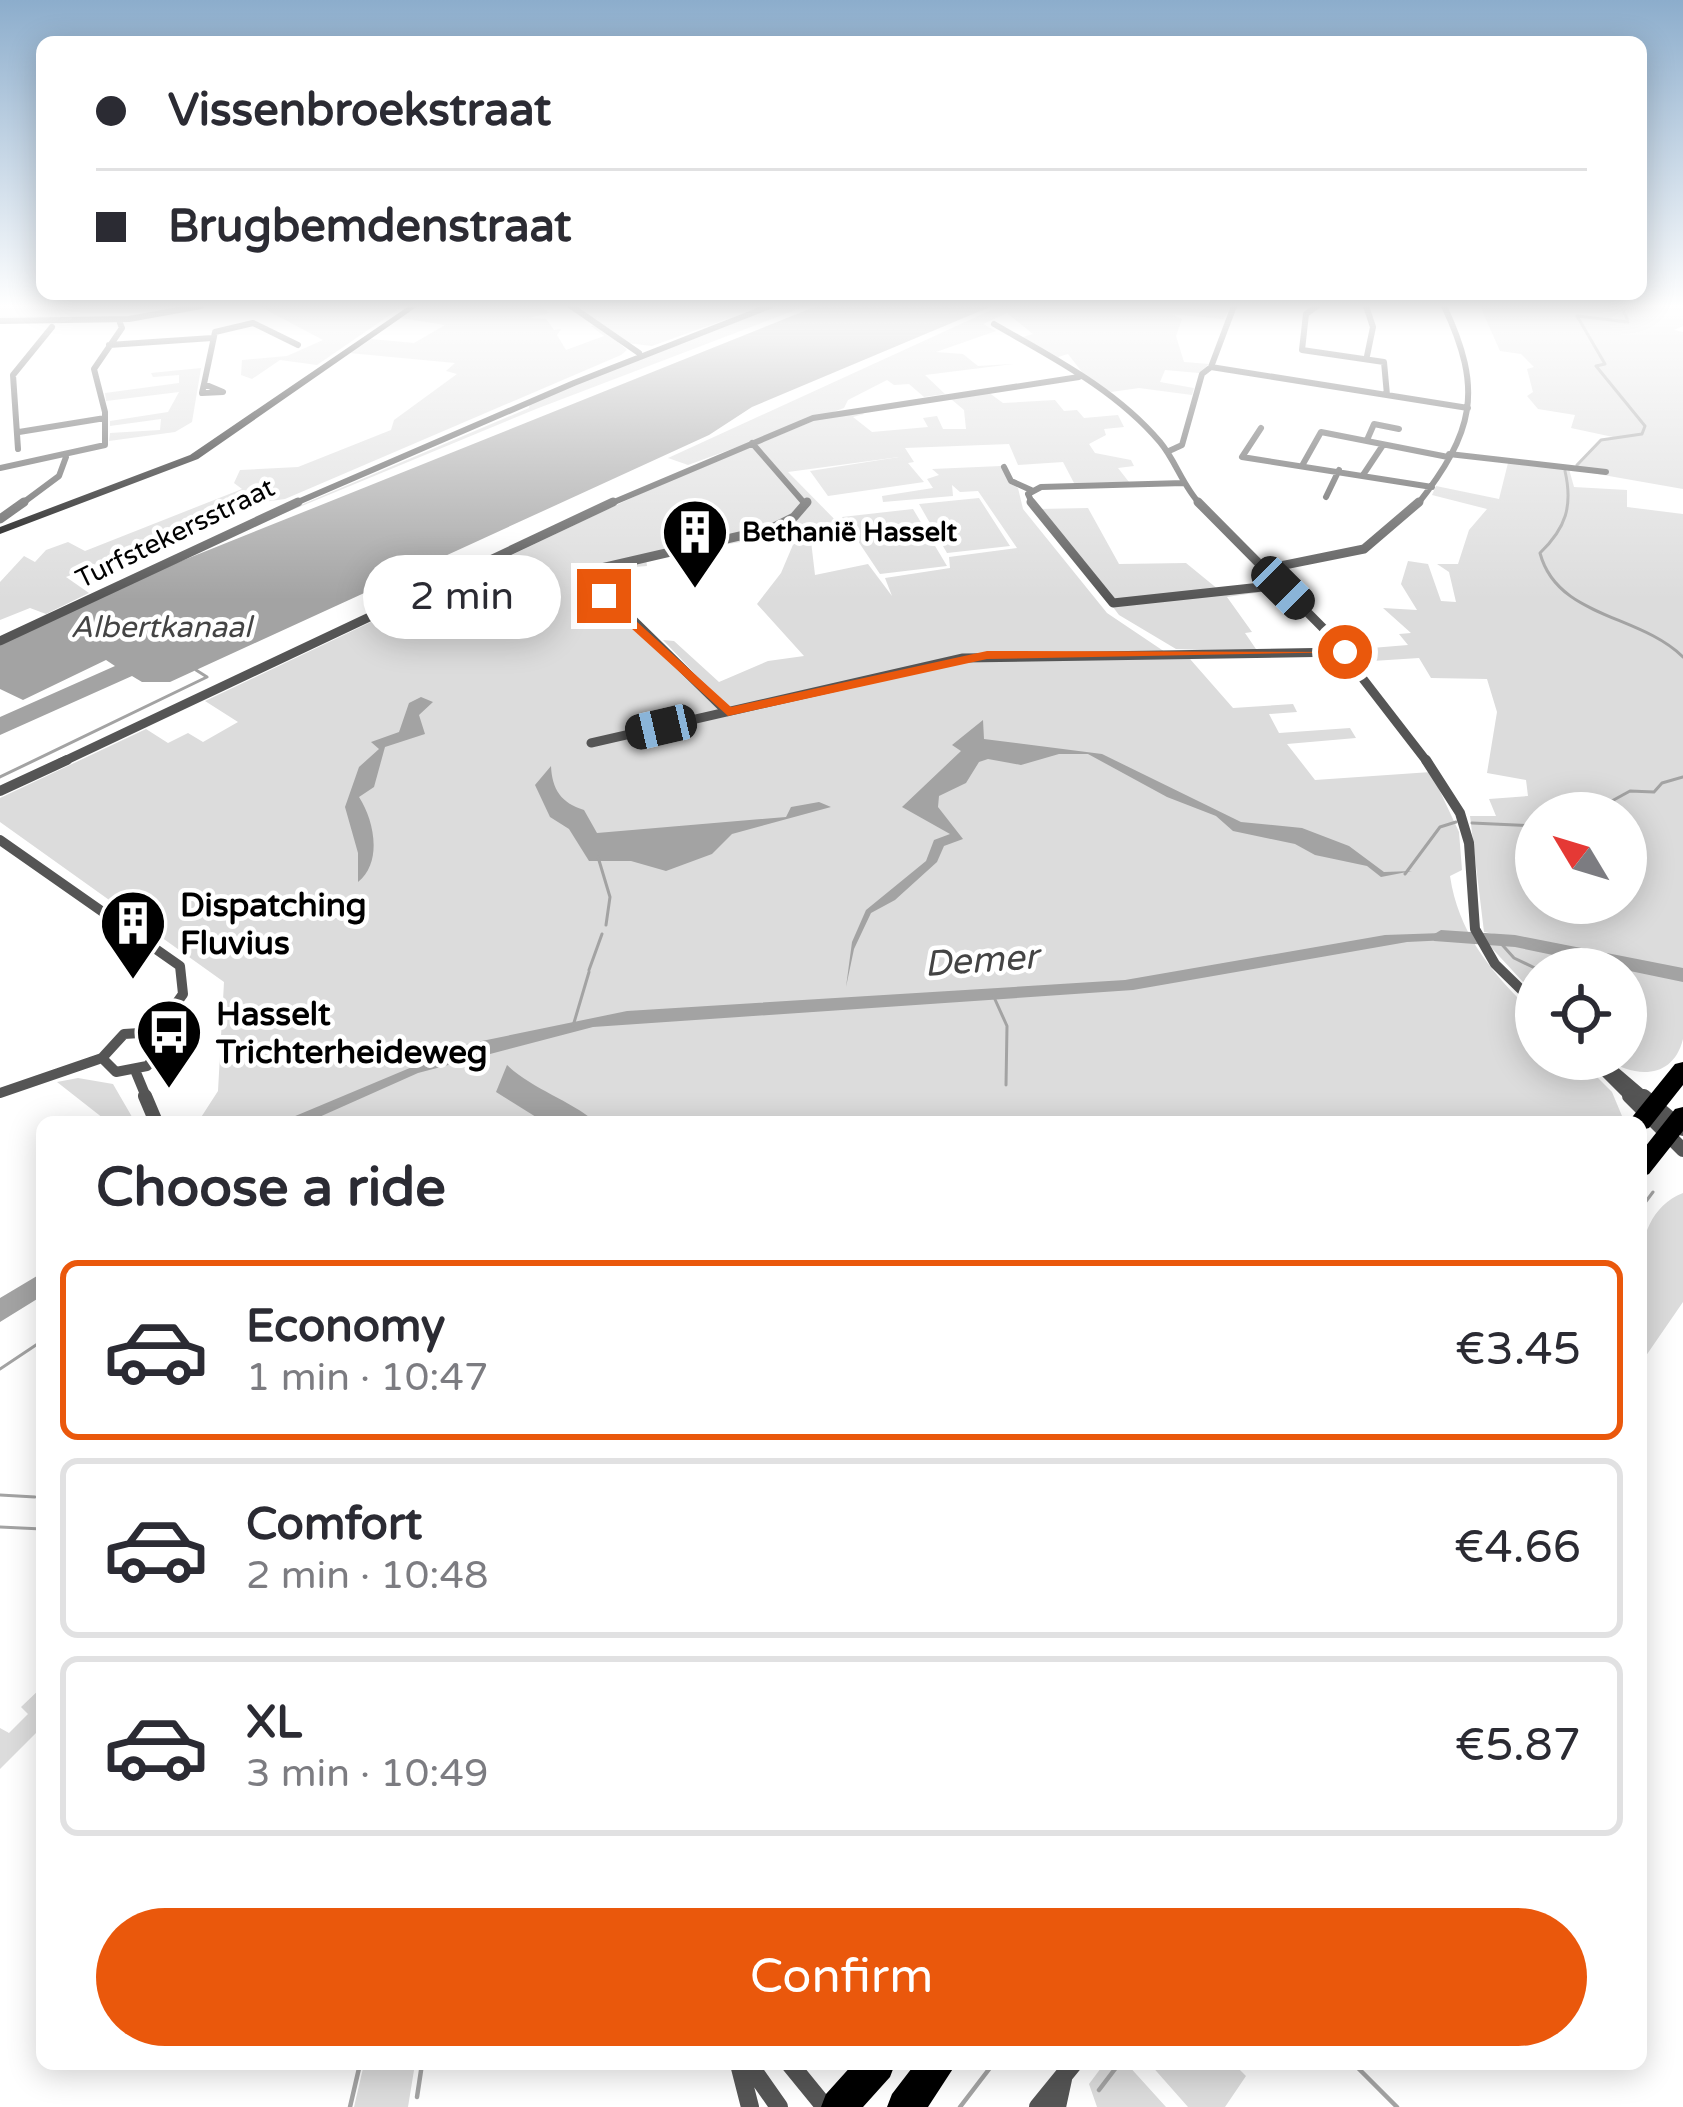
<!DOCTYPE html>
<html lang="en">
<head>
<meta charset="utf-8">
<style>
	body { margin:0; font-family:"Varela Round",sans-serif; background:#f2f2f3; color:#2b2b33; height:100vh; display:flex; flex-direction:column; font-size:45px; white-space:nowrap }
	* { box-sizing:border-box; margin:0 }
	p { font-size:39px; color:#7c7c81 }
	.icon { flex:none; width:66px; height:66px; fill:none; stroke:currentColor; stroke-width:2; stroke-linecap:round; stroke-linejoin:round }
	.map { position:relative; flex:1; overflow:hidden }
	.drawer { position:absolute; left:36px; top:1116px; width:1611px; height:954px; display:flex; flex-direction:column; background:#fff; border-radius:18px; box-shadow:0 6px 30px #0003 }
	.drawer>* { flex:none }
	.hud { position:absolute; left:36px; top:36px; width:1611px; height:264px; border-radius:18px; box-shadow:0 6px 30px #0003; display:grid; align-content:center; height:264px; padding:0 60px; background:#fff }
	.needle { width:78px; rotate:308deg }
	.fabs { position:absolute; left:1515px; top:792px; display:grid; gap:24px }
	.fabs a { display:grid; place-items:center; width:132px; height:132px; border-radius:50%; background:#fff; box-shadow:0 6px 30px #0003; font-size:60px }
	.end { position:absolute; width:54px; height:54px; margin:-27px; border:15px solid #ea580c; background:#fff; box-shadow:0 0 0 6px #fff }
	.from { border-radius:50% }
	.bubble { position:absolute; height:84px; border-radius:42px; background:#fff; box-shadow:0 6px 30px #0003; font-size:39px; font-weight:600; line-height:84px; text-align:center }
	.car { position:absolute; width:36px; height:72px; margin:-36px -18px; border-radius:15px; box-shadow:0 0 9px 3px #0007; background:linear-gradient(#222 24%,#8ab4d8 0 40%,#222 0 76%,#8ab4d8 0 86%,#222 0) }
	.hud b { display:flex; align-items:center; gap:42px; height:114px; font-size:45px }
	.hud b+b { border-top:3px solid #e1e1e2 }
	.hud i { width:30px; height:30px; background:#2b2b33 }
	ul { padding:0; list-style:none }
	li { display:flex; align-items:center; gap:36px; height:180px; margin:0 24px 18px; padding:0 36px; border:6px solid #e1e1e2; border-radius:18px }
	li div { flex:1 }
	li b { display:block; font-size:45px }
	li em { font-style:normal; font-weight:600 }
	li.active { border-color:#ea580c }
	li>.icon { width:108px; height:108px; stroke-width:1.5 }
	h2 { padding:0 60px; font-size:54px; line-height:144px }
	.action { display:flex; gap:24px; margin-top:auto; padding:24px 60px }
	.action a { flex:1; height:138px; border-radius:72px; background:#ea580c; color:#fff; font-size:48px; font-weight:600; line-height:138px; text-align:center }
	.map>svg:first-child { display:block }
	.green { fill:#dcdcdc; fill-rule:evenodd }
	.water { fill:#a3a3a3 }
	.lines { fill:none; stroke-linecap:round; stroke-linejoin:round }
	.stream-far1 { stroke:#a3a3a3; stroke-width:3 }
	.stream { stroke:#a3a3a3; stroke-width:4.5 }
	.river { fill:#a3a3a3; fill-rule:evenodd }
	.minor-far4 { stroke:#555; stroke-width:6 }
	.minor-far3 { stroke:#555; stroke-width:9 }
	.minor-far2 { stroke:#555; stroke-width:10 }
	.minor-far1 { stroke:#555; stroke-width:14 }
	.minor { stroke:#555; stroke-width:18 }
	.primary { fill:#000; fill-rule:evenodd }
	.trunk { fill:#000; fill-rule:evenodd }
	.route { fill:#ea580c }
	.labels { text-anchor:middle; stroke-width:9; stroke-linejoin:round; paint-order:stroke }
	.far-poi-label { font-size:27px; font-weight:bold; fill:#000; stroke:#fff; text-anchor:start }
	.far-street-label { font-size:27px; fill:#000; stroke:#fff }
	.far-water-label { font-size:30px; font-style:italic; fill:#444; stroke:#fff }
	.poi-label { font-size:33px; font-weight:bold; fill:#000; stroke:#fff; text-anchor:start }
	.water-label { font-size:36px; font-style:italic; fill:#444; stroke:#fff }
</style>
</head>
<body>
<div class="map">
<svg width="1683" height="2107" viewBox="0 0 1683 2107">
	<rect width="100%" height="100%" fill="#fff"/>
	<!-- green -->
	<path class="green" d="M0,306H195C123,321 67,324 0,320Z
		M259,306H403L317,365L280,360L252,379L241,375L242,360L287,356L323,340Z
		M419,306H542L549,313L529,318L546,319L554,330L561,329L557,335L566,350L604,336L591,326L597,324L566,306H763L652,346L618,342L627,350L621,355L285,499L249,504L66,577L89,593L46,614L30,608L0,620V582L24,556L35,562L46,550L68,542L85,551L242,489L234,483L240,470L298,467L391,430L394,420L457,374L446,371L455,363L349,353L371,339L414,343L445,325L401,318Z
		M773,306H806L536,409L181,556L529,408L530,402L606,367Z
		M1000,306L1230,309L1223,319L1172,314L1182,319L1176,336L1184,362L1209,364L1199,373L1165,370L1160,382L1194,388L1192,395L1139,388L1111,392L1085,376L1068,354L1058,357L1070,366L1019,338L1033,334L1007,313L983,324L996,331L936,352L963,354L978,366L1013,364L925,375L945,394L924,397L909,384L894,385L887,380L848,400L844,408L688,465L668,458Z
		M1480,306H1683V326L1674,330L1683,332V489L1569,469L1574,487L1627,490V507L1683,514V970L1484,932L1470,816H1496L1489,799L1528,796L1526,780L1487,773L1497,712L1487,679L1431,678L1419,658L1357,662L1347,650L1408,645L1399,634L1411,633L1383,608L1417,610L1401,584L1408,561L1428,564L1441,601L1456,602L1449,572L1437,564H1458L1469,530L1487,509L1432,495L1436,486L1499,499L1508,463L1575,466L1601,440L1613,437L1571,428L1575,415L1538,409L1527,396L1533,392L1527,369L1534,367L1521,354L1500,351ZM1536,813H1626V903H1536Z
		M201,368L192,422L175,432L109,441L110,433L160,430L161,419L110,426V421L168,412L179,392L106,401L105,393L179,383V375L153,377L151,373Z
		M988,392L1003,403L1055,400L1064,411L1077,410L1084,418L1118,415L1124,427L1104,429L1106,435L1089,444L1095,453L1131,460L1134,466L1118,468L1129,482L1074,483L1063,462L1018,465L1009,444L905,448L914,462L908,463L924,482L828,496L810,471L899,457L788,472L848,533L764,538L646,558L647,566L584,571L719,699L663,640L674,641L719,682L768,661L804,656L757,604L781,573L795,540L811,541L815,575L868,564L892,596L885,578L950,568L949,557L1017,548L978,491L960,492L952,485L953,496L883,502L882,496L933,488L927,479L939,475L932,469L1001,466L1009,483L1018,488L1023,509L1107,613L1165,652L1008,653L1190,659L1233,708L1293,704L1297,712L1269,714L1279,733L1350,728L1356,738L1287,744L1315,780L1431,772L1459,832L1462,870L1450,876C1459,936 1494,975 1536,1016V1059H1579L1612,1092L1622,1116L1617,1122H198L218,1091L224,982L0,822V798L146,729L168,743L188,733L203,742L238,722L205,701L646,491L818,419L861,410L864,414L853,417L872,432L928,427L923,418L937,416L943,429H966L964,410L951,399Z
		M979,498L1010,546L947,553L919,504Z
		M1088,508L1119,564L1186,563L1219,590L1282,589L1227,597L1252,632L1245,633L1258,652L1176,649L1119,615L1039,509Z
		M913,509L947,566L880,574L842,517Z
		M1488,944H1512L1683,980C1683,998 1683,1021 1683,1039C1673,1080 1634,1078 1607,1059H1626V969H1536V996Z
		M78,1078L113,1084L135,1122H108L57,1082Z
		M1683,1193V1302L1641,1363C1641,1310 1622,1217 1683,1193Z
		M42,1687V1727L0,1769V1728L9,1733L28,1714L21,1707Z
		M364,2064H415L408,2107H354Z
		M1104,2064H1127L1166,2107H1097L1089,2084Z
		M1150,2064H1234L1246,2076L1225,2107H1188Z"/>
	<!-- water -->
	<path class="water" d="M817,306H992L752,407L709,435L170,682H142L132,676L0,735V717L115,666L106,660L23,700L0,689V645L139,578Z
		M421,697L433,702L419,715L425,734L385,747L374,787L359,797C374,820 383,862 358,882V853L345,807L359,767L379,749L371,742L399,732L409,703Z
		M983,720L984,739L1102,754L1241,822L1302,828L1349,846L1384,872L1412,871L1381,877L1367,866L1315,855L1295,844L1233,831L1216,816L1167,797L1088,754H1059L1021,765L988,759L979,762L966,783L939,796L938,807L963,839L944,846L937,862L895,900L871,913L854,949L846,987L852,942L866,910L926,861L934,840L950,834L902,807L961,751L952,745Z
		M551,766C552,789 561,803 584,810L597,833L786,817L791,807L819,802L831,807L732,834L712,854L666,871L631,861H589L569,829L550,817L535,785Z
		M1442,933L1470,939L1407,942L1133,990L593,1027L418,1073L308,1122H281L467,1044L627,1011L1125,980L1385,935Z
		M507,1065C534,1090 568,1099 596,1122H544L496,1092Z"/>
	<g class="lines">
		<!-- stream-far1 -->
		<path class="stream-far1" d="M1577,465L1601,440L1642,434L1645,426L1596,366L1605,364L1577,316L1628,322L1623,309L1642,306
			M1565,471C1573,506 1566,528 1540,553C1557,618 1640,614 1683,657
			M0,777L207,677L196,670
			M1590,813L1630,791L1654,792L1662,783L1683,777
			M1472,823L1536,826
			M598,857L610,897L606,925
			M1405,874L1440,827L1456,822
			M1497,939L1514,958L1537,969
			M1553,969H1560
			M589,970L602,934
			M993,995L1007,1026L1006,1085
			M573,1026L589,972
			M1626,1028V1036
			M1641,1208L1653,1192
			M0,1369L42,1341
			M0,1495L35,1497
			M0,1527L42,1529"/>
		<!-- stream -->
		<path class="stream" d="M1354,2064L1397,2107
			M1099,2090L1115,2069
			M417,2097L422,2064
			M350,2107L360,2064
			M960,2107L993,2064"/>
		<!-- river -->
		<path class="river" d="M1441,930L1515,935L1683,968V982L1515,947L1434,941L1431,936Z
			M42,1273V1296L0,1322V1298Z"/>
		<!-- minor-far4 -->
		<path class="minor-far4" d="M571,306L639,353
			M1317,306L1306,314L1302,350L1384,362L1387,395
			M1366,306L1373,327L1367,356
			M0,321L129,319L201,306
			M994,324C1053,358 1115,389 1160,442C1176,461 1183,487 1201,505
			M109,345L212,338
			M1211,367L1468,408
			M204,384L223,392L202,393Z
			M204,384L215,332L253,323L298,345
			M1261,428L1242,457L1432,487
			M19,432L105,418
			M1367,440L1374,424L1399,429
			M752,443L806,505
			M18,449L13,375L52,327
			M1169,451L1182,445L1202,374L1211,367L1234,306
			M1449,454L1606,472
			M1303,464L1321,432L1448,457
			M1004,467L1011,481L1031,490
			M0,468L105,445V412L94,369L122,328L120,323
			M1363,475L1383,445
			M1326,497L1339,470
			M20,505L59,476L66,457
			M291,505L574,383L770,306
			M607,505L813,418L1079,377
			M1033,505L1028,494L1041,487L1184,483
			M1417,505C1474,432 1484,391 1444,306"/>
		<!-- minor-far3 -->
		<path class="minor-far3" d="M1031,502L1113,603L1280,585
			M1198,502L1326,631L1428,763
			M0,519L24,502
			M1265,569L1364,549L1419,502
			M0,641L298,502
			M727,712L584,572L770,529L794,517L807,502
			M591,743L963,658L1345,652
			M60,763L613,502"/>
		<!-- minor-far2 -->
		<path class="minor-far2" d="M1426,760L1460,813L1469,843L1475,929L1495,964L1536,1004
			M0,791L67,760
			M0,840L180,966L183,994L156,1032
			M102,1058L116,1072L147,1066L162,1052L156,1032
			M102,1058L124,1034L156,1032
			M1592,1059L1632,1099
			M1606,1064L1647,1099
			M135,1070L147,1099
			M0,1093L102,1058"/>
		<!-- minor-far1 -->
		<path class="minor-far1" d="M145,1096L156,1122
			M1629,1096L1683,1150
			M1644,1096L1683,1129"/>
		<!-- minor -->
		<path class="minor" d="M739,2064L750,2107
			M749,2064L779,2107
			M790,2064L825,2107
			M1038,2107L1073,2064
			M1057,2107L1063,2079"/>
		<!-- primary -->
		<path class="primary" d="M409,306H418L198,459L0,534V527L190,455Z"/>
		<!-- trunk -->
		<path class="trunk" d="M1683,1062V1085L1649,1128L1641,1130V1122H1630L1633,1116L1675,1064Z
			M1683,1107V1131L1649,1174L1641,1177V1152L1675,1109Z
			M853,2064H895L890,2077L863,2107H821L826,2094Z
			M915,2064H956L928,2107H887L892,2094Z"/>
	</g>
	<!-- sky -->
	<linearGradient id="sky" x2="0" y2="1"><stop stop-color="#8cadcc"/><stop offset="0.51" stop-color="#fff"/><stop offset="1" stop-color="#fff" stop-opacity="0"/></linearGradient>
	<rect width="1683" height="600" fill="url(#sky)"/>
	<!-- route -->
	<path class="route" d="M604,592L731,707L987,651L1352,652L987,659L728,716L599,599Z"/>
	<!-- icons -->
	<defs>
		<g id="building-pin" transform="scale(3.45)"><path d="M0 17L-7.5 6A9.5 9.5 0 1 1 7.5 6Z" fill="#000" stroke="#fff"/><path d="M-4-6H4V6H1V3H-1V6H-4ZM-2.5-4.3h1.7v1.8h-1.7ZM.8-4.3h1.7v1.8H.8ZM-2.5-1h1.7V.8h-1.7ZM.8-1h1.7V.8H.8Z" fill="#fff"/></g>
		<g id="bus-pin" transform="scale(3.45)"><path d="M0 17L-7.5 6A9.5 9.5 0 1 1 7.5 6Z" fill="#000" stroke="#fff"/><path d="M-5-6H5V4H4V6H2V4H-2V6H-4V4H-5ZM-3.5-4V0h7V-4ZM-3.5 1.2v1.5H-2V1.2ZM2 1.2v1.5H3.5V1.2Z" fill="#fff"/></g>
	</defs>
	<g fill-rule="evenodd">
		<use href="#building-pin" x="695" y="532"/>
		<use href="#building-pin" x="133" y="923"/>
		<use href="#bus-pin" x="169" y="1032"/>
	</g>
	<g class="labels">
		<!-- far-poi labels -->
		<g class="far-poi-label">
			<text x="742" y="541">Bethanië Hasselt</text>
		</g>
		<!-- far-street labels -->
		<g class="far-street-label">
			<text transform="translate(175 533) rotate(-26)" y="9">Turfstekersstraat</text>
		</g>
		<!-- far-water labels -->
		<g class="far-water-label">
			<text x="161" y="637">Albertkanaal</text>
		</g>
		<!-- poi labels -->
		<g class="poi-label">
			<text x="180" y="916">Dispatching<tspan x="180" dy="38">Fluvius</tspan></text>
			<text x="216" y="1025">Hasselt<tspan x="216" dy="38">Trichterheideweg</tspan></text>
		</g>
		<!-- water labels -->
		<g class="water-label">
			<text transform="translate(981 959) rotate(-4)" y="13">Demer</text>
		</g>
	</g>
</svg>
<div class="fabs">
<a><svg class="needle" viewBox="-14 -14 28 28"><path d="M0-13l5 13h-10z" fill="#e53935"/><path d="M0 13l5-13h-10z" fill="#7c7c81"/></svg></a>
<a><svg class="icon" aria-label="locate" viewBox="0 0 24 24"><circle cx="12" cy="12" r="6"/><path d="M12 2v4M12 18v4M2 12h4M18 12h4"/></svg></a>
</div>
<i class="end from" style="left:1345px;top:652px"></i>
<i class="end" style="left:604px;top:596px"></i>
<div class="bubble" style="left:363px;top:555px;width:198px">2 min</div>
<i class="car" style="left:1283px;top:588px;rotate:135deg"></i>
<i class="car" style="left:661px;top:727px;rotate:257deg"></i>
<div class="hud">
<b><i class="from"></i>Vissenbroekstraat</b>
<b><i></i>Brugbemdenstraat</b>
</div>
<section class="drawer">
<h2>Choose a ride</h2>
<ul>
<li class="active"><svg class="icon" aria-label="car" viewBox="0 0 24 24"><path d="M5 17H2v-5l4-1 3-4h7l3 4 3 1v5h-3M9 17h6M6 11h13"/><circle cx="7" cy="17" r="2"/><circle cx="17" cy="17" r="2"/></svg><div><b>Economy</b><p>1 min · 10:47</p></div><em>€3.45</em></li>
<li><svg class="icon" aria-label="car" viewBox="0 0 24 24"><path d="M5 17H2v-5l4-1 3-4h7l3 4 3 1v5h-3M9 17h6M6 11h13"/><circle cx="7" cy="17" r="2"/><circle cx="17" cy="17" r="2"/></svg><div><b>Comfort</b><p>2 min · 10:48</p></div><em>€4.66</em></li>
<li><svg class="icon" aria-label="car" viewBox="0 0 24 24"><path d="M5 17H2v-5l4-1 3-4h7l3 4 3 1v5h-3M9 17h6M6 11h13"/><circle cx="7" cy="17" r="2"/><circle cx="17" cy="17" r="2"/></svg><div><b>XL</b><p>3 min · 10:49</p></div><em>€5.87</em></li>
</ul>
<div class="action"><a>Confirm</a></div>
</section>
</div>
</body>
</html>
